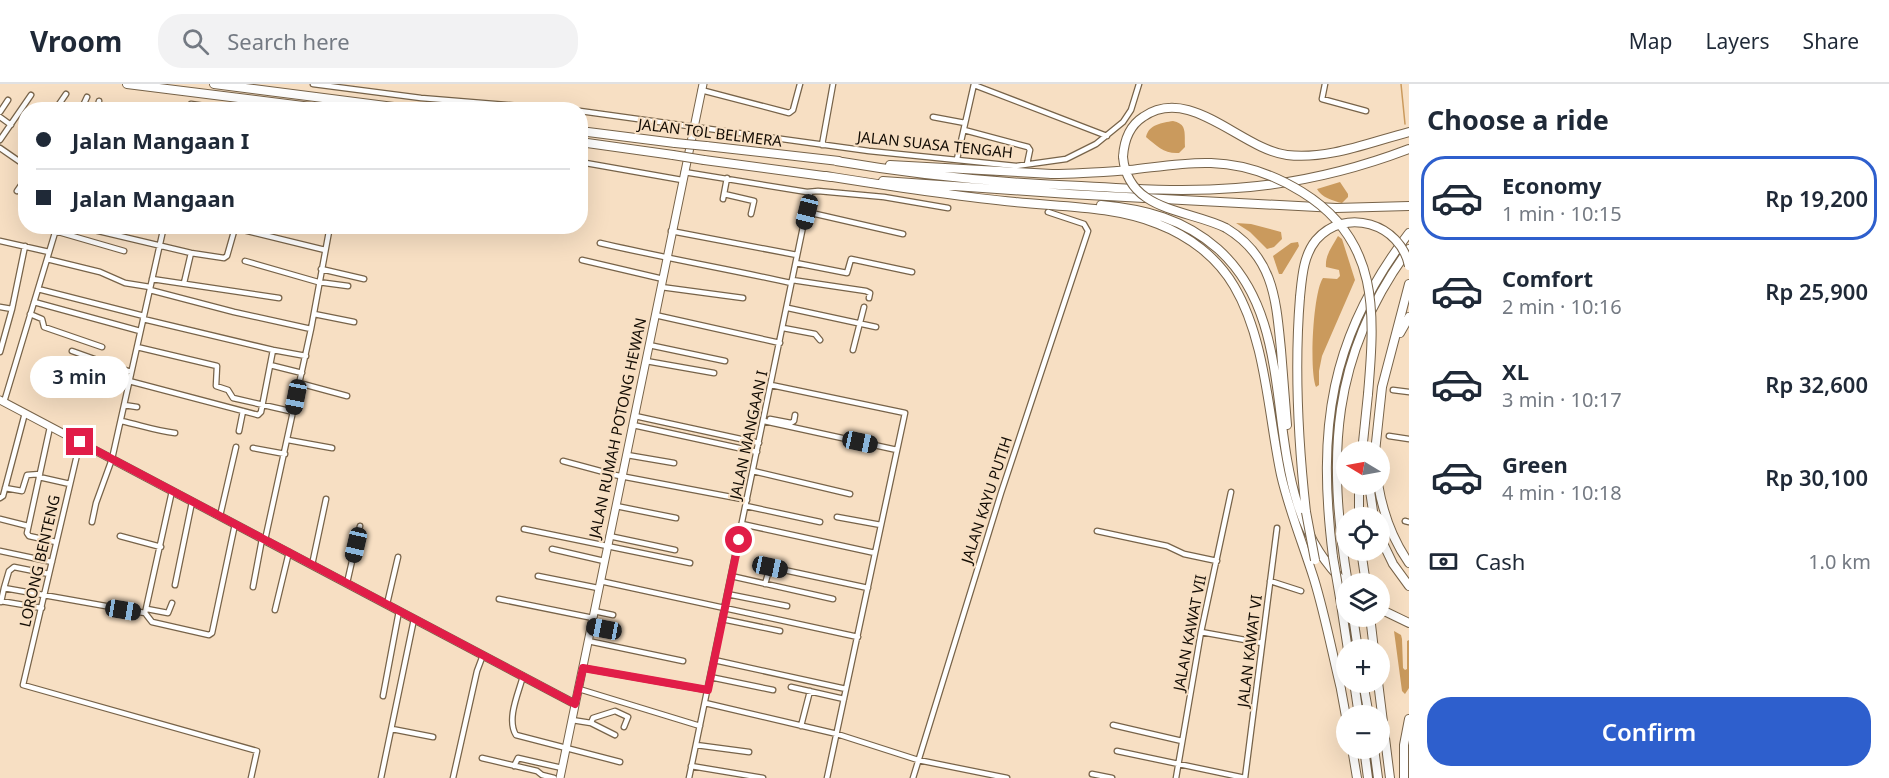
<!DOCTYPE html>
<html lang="en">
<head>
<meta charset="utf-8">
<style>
	body { margin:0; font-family:"Noto Sans",sans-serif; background:#f2f2f3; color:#1f2937; height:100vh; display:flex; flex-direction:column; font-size:22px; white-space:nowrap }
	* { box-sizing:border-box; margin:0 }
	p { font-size:20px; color:#747a83 }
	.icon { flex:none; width:33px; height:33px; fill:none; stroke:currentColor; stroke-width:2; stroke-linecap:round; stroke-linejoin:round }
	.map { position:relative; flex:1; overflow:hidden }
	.drawer { display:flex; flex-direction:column; background:#fff; width:480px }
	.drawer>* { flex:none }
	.hud { position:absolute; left:18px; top:18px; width:570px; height:132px; border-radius:24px; box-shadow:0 6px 24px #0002; display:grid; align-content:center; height:132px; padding:0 18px; background:#fff }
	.needle { width:39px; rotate:280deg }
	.buttons { position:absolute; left:1336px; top:357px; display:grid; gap:12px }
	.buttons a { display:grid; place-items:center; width:54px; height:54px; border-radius:50%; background:#fff; box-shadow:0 6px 24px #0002; font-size:30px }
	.end { position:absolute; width:27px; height:27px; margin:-14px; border:8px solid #e11d48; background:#fff; box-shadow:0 0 0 3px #fff }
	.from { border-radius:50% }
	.bubble { position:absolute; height:42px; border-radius:21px; background:#fff; box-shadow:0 6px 24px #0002; font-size:20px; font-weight:600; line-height:42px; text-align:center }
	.car { position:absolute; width:18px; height:36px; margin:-18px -9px; border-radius:8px; box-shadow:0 0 4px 2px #0007; background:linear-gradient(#222 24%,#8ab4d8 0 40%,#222 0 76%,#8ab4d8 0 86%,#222 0) }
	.hud b { display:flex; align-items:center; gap:21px; height:57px; font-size:22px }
	.hud b+b { border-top:2px solid #e0e1e3 }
	.hud i { width:15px; height:15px; background:#1f2937 }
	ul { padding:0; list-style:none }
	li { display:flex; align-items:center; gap:18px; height:84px; margin:0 12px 9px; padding:0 6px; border:3px solid transparent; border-radius:24px }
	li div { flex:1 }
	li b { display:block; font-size:22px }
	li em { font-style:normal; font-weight:600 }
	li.active { border-color:#2e5fcd }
	li>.icon { width:54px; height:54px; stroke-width:1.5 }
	h2 { padding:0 18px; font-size:27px; line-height:72px }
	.pay { display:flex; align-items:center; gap:15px; height:66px; padding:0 18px; font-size:22px }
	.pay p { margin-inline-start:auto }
	.button { display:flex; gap:12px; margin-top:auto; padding:12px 18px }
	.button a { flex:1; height:69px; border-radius:24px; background:#2e5fcd; color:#fff; font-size:24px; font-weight:600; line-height:69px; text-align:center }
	header { display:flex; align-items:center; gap:36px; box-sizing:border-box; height:84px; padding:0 30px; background:#fff; border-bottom:2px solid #e0e1e3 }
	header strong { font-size:28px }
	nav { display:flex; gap:33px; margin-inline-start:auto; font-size:21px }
	.search { width:420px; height:54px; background:#f2f2f3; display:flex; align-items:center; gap:15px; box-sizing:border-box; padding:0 21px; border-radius:24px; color:#747a83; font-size:22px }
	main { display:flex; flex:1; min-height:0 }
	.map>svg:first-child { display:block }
	.water { fill:#ca9a5d }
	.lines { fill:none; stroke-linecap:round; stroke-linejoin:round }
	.stream { stroke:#ca9a5d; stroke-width:1.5 }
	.street-casing { stroke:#776349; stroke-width:7 }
	.secondary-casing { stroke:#776349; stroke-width:9 }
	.highway-casing { stroke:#776349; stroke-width:10 }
	.street { stroke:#fff; stroke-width:4.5 }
	.secondary { stroke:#fff; stroke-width:7 }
	.highway { stroke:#fff; stroke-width:8 }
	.highway-bridge-casing { stroke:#776349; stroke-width:10; stroke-linecap:butt }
	.highway-bridge { stroke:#fff; stroke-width:8 }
	.route { stroke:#e11d48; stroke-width:8 }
	.labels { text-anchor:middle; stroke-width:4.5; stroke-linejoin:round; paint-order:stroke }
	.street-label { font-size:15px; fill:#130c04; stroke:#f7dfc3 }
</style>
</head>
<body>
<header>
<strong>Vroom</strong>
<div class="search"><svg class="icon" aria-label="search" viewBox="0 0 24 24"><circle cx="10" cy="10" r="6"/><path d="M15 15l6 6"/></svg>Search here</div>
<nav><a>Map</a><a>Layers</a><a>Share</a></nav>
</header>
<main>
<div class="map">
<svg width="1409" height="694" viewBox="0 0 1409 694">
	<rect width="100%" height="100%" fill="#f7dfc3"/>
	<!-- water -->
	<path class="water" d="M1173,37C1188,40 1184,50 1185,63L1179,69C1164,70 1157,62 1146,53C1149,40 1162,39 1173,37Z
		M1340,98L1348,110V113L1342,119C1333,117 1321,113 1317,105Z
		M1236,139L1251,140L1281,148L1282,155L1274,163L1267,165L1250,148Z
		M1338,152L1342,155L1355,196L1322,272L1319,287V301L1316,303C1309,287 1313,208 1323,194L1337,195L1340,192L1339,186L1326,183C1325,171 1332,163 1338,152Z
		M1298,158L1299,162L1282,190H1279L1273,172L1291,159Z
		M1394,547L1401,551L1402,555L1403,584L1405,586L1407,585V557L1409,556V604L1405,610L1402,607Z"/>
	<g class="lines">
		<!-- stream -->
		<path class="stream" d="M1401,0L1405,40"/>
		<!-- street casing -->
		<g class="street-casing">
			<path id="street" d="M313,0L421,14L568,26
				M1325,0L1322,15L1366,27
				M974,1L1107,52
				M701,6L789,29L793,26L800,0
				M191,20L233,26
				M190,25L191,26
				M55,26L66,10
				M81,26L87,13
				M97,26L99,17
				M580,27L869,67L1016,82L1066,75L1096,60L1123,38L1131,26L1139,0
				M0,28L8,16
				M0,33L11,41
				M933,33L965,39
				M964,46L1028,63L1030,66L1027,80
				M0,56L31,11
				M822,61L833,0
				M0,64L26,82
				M957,75L974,0
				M580,78L682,96
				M684,88L807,108L818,107L884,113L948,124
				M17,107L26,94
				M724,110L754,117L751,130
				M723,115L727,94
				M807,128L903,150
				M227,142L325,166
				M90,145L191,169L224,174L227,172L235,144
				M55,147L124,167
				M671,147L797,171
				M0,157L49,168
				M600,159C664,174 728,185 791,199
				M47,175L100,188L125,199L150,203
				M582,176L663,195
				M245,177L318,198L348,202
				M796,179L847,189L851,175L912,188
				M321,185L364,195
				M152,195L279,214
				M792,196L866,207L870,209L869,214
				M184,199L191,169
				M661,203L743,214
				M38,205L144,232
				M150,206L234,228L311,245
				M34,218L140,247
				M0,223L12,225
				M788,224L876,243
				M30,230L42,235L44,243L102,263
				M314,230L354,238
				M655,231L780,259
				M143,235L273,266L306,272
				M783,244L815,250L820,256
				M649,261L725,277
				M137,263L217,282L216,302L228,306L233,314L294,328
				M853,266L864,223
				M72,267L131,288
				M0,268L12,225L25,162
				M646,277L714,289
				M270,281L302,289
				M129,297L258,331L261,328L273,266
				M299,299L347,312
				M771,301L905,329L827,694
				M1393,306L1409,308
				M4,318L57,142
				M124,321L137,323
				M635,332L759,359
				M770,335L791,339L794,337L795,331
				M121,337C140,341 156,347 175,349
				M764,337L897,366
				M633,341L757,368
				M50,343L27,449L29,452L56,458
				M239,347L243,327
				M1389,352L1409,355
				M288,356L332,364
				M80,358L23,601L257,667L251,694
				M253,364L285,370
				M627,371L674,379
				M563,377L615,391L747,416
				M753,387L850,410
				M39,393L70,400
				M5,404L22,407L27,391L40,390
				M0,414L3,412L25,329
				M616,422L676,434
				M746,422L820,438
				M220,432L236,363
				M837,433L881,441
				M0,435L28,442
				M1405,437L1409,438
				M92,438L96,419L112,375L164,142
				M742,440L875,469
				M524,445L690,479
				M1097,447L1167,462L1184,470L1217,477
				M120,452L161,463
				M609,452L675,466
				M265,456L311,245L330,142
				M552,465L604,477
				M0,467L52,478
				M312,481L326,415
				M538,492L598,504
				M731,492L833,515
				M600,497L858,553
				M1270,497L1301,507
				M347,499L360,442
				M765,500L770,483L868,504
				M175,501L192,418
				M253,503L262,455
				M4,504L9,487L14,483L49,490
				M727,510L787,522
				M499,515L593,534
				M0,517L42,524
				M1,518L4,504L145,529
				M387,520L398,473
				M147,525L168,529L172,519
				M275,526L289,468
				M594,527L613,531
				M145,529L152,538L209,551L212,549L235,440
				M145,529L172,407
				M722,535L780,547
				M591,542L618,548
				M1201,548L1262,559
				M588,557L683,577
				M714,576L846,605
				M583,584L707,606
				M523,592C519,608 506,635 516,651L620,678
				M710,593L773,606
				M791,603L844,615
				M579,605L700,642
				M383,612L399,527
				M705,619L837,650L918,676L1007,694
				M572,636L591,639L615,651
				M591,639L593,634L615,627L628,633L624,643
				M1113,641L1182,657
				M801,642L810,607
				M392,645L433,653
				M696,661L749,668
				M1117,667L1245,694
				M482,674L537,687L542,691L554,694
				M514,682L518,674L562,684
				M691,682L763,694
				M1092,690L1112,694
				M381,694L414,535
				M453,694L477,587L483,571
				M689,694L810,109
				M913,694L1001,409L1088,147L1084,140L1048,128
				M1176,694L1201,548L1231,408
				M1245,694L1277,444"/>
		</g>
		<!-- secondary casing -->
		<g class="secondary-casing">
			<path id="secondary" d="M0,316L575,620
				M560,694L703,0"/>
		</g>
		<!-- highway casing -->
		<g class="highway-casing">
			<path id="highway" d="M127,0L335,26
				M214,0L417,26
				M580,47L675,59
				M580,58L673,71
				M706,62L839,77
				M1123,73C1124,57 1129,42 1143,33C1190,0 1241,65 1287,71C1328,76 1370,58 1409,48
				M704,76L831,93
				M836,77C917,91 998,99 1081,102C1132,105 1184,108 1236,104C1295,100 1354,86 1409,65
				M890,81L1052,90
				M826,92C889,102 951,112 1015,118C1062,123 1113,122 1158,140C1189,152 1217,173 1234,202C1266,256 1268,330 1281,391C1289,426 1303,460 1314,495C1325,531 1332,568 1341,605
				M883,97L1069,110L1336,124L1409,122
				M1101,121C1145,125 1184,135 1218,165C1313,250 1247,409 1347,501
				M1226,144C1274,173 1276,216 1281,266C1283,291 1285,316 1287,341
				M1300,213C1294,286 1298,356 1306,428
				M1400,249L1409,233
				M1362,368L1368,310
				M1375,368L1382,303L1409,200
				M1359,400V434
				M1369,400L1374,434
				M1378,400C1383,429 1392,455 1409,479
				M1380,453L1393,480L1409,502
				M1361,466L1366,500
				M1333,473C1317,345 1329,253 1409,149
				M1348,500C1327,373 1330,272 1409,165
				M1340,514L1348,566
				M1380,525L1409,539
				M1353,532L1358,566
				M1370,532L1374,566
				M1354,598L1359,632
				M1363,598L1369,632
				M1378,598L1390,694
				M1340,600L1347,638
				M1352,664L1357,694
				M1364,664L1368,694
				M1374,664L1378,694
				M1404,694V661L1409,635"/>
		</g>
		<!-- street -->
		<use href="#street" class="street"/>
		<!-- secondary -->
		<use href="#secondary" class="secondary"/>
		<!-- highway -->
		<use href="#highway" class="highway"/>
		<!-- highway-bridge casing -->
		<g class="highway-bridge-casing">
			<path id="highway-bridge" d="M675,59L706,62
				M673,71L704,76
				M1123,73C1128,128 1188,125 1226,144
				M1052,90C1078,90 1103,88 1129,86C1157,83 1184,78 1211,79C1244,80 1273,90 1302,108C1380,156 1375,229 1368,310
				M1300,213C1302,194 1303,172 1316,156C1345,122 1401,140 1409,182
				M1306,428L1315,476
				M1333,473L1340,514"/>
		</g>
		<!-- highway-bridge -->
		<use href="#highway-bridge" class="highway-bridge"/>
	</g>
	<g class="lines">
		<!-- route -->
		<path class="route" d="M80,358L575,620L583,584L708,606L739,456"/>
	</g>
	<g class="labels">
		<!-- street labels -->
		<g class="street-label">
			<text transform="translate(710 49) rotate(7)" y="5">JALAN TOL BELMERA</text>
			<text transform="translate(935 61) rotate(6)" y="5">JALAN SUASA TENGAH</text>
			<text transform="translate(618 344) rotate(-78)" y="5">JALAN RUMAH POTONG HEWAN</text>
			<text transform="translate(749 351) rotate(-78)" y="5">JALAN MANGAAN I</text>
			<text transform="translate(987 416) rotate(-72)" y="5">JALAN KAYU PUTIH</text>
			<text transform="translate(40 477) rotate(-77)" y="5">LORONG BENTENG</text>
			<text transform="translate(1190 549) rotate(-79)" y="5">JALAN KAWAT VII</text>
			<text transform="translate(1250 567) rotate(-83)" y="5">JALAN KAWAT VI</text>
		</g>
	</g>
</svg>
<div class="buttons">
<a><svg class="needle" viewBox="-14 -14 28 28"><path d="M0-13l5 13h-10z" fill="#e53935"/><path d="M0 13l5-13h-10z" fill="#747a83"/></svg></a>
<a><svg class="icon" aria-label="locate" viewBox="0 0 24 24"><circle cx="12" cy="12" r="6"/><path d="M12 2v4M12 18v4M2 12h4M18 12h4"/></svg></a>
<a><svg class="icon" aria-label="layers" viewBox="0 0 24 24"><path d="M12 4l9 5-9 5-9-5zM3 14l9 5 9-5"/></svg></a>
<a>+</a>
<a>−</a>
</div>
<i class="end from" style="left:739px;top:456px"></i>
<i class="end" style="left:80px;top:358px"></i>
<div class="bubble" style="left:30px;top:272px;width:99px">3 min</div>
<i class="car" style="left:807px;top:128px;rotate:194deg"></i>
<i class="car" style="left:296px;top:313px;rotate:191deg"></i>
<i class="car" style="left:860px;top:358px;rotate:102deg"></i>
<i class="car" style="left:356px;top:461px;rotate:193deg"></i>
<i class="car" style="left:770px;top:483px;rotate:102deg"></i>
<i class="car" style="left:123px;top:526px;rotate:99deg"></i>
<i class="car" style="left:604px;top:545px;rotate:281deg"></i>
<div class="hud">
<b><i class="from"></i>Jalan Mangaan I</b>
<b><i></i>Jalan Mangaan</b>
</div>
</div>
<section class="drawer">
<h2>Choose a ride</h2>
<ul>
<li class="active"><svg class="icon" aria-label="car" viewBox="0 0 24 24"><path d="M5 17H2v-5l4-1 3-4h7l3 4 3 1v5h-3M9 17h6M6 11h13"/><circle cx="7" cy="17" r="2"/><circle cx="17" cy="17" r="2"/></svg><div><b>Economy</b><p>1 min · 10:15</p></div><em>Rp 19,200</em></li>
<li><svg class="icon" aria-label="car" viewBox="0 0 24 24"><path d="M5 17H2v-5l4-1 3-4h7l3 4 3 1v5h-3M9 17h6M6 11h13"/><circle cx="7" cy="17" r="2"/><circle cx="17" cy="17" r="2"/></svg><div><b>Comfort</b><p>2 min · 10:16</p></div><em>Rp 25,900</em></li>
<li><svg class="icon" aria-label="car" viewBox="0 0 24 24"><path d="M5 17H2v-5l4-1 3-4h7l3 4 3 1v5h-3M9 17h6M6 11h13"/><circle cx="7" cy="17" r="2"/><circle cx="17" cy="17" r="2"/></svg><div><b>XL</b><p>3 min · 10:17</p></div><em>Rp 32,600</em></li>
<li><svg class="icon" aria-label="car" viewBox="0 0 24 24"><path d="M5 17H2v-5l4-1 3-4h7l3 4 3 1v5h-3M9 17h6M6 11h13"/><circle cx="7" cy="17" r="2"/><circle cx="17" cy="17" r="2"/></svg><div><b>Green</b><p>4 min · 10:18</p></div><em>Rp 30,100</em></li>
</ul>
<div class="pay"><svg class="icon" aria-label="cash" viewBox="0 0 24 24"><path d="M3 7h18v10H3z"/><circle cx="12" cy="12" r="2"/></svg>Cash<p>1.0 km</p></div>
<div class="button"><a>Confirm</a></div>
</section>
</main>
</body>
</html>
